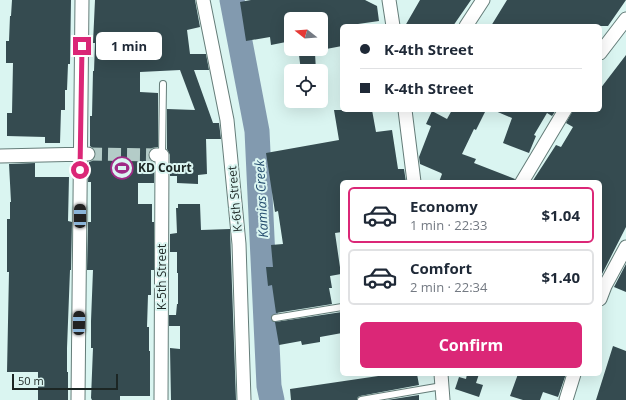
<!DOCTYPE html>
<html lang="en">
<head>
<meta charset="utf-8">
<style>
	body { margin:0; font-family:"Open Sans",sans-serif; background:#f2f2f3; color:#1f2937; height:100vh; display:flex; flex-direction:column; font-size:15px; white-space:nowrap }
	* { box-sizing:border-box; margin:0 }
	p { font-size:13px; color:#747a83 }
	.icon { flex:none; width:22px; height:22px; fill:none; stroke:currentColor; stroke-width:2; stroke-linecap:round; stroke-linejoin:round }
	.map { position:relative; flex:1; overflow:hidden }
	.side { position:absolute; left:340px; top:180px; width:262px; height:196px; display:flex; flex-direction:column; background:#fff; border-radius:6px; box-shadow:0 4px 16px #0002 }
	.side>* { flex:none }
	.guide { position:absolute; left:340px; top:24px; width:262px; height:88px; border-radius:6px; box-shadow:0 4px 16px #0002; display:grid; align-content:center; height:88px; padding:0 20px; background:#fff }
	.needle { width:26px; rotate:287deg }
	.controls { position:absolute; left:284px; top:12px; display:grid; gap:8px }
	.controls a { display:grid; place-items:center; width:44px; height:44px; border-radius:6px; background:#fff; box-shadow:0 4px 16px #0002; font-size:20px }
	.scale { position:absolute; left:12px; bottom:10px; width:106px; box-sizing:border-box; padding-left:4px; border:2px solid #1c2624; border-top:0; font-size:11px; line-height:14px; white-space:nowrap; color:#1c2624; -webkit-text-stroke:3px #daf5f1; paint-order:stroke }
	.end { position:absolute; width:18px; height:18px; margin:-9px; border:5px solid #db2777; background:#fff; box-shadow:0 0 0 2px #fff }
	.from { border-radius:50% }
	.bubble { position:absolute; height:28px; border-radius:6px; background:#fff; box-shadow:0 4px 16px #0002; font-size:13px; font-weight:700; line-height:28px; text-align:center }
	.car { position:absolute; width:12px; height:24px; margin:-12px -6px; border-radius:5px; box-shadow:0 0 3px 1px #0007; background:linear-gradient(#222 24%,#8ab4d8 0 40%,#222 0 76%,#8ab4d8 0 86%,#222 0) }
	.guide b { display:flex; align-items:center; gap:14px; height:38px; font-size:15px }
	.guide b+b { border-top:1px solid #e0e1e3 }
	.guide i { width:10px; height:10px; background:#1f2937 }
	ul { padding:7px 0 0; list-style:none }
	li { display:flex; align-items:center; gap:12px; height:56px; margin:0 8px 6px; padding:0 12px; border:2px solid #e0e1e3; border-radius:6px }
	li div { flex:1 }
	li b { display:block; font-size:15px }
	li em { font-style:normal; font-weight:700 }
	li.current { border-color:#db2777 }
	li>.icon { width:36px; height:36px; stroke-width:1.5 }
	.cta { display:flex; gap:8px; margin-top:auto; padding:8px 20px }
	.cta a { flex:1; height:46px; border-radius:6px; background:#db2777; color:#fff; font-size:16px; font-weight:700; line-height:46px; text-align:center }
	.map>svg:first-child { display:block }
	.lines { fill:none; stroke-linecap:round; stroke-linejoin:round }
	.river { stroke:#829aaf; stroke-width:25 }
	.building { fill:#354b50 }
	.minor-tunnel { stroke:#b4ccc8; stroke-width:13; stroke-dasharray:13 6; stroke-linecap:butt }
	.service-casing { stroke:#657d79; stroke-width:8 }
	.minor-casing { stroke:#657d79; stroke-width:15 }
	.service { stroke:#fff; stroke-width:6 }
	.minor { stroke:#fff; stroke-width:13 }
	.route { stroke:#db2777; stroke-width:5 }
	.labels { text-anchor:middle; stroke-width:4; stroke-linejoin:round; paint-order:stroke }
	.poi-label { font-size:12px; font-weight:bold; fill:#1c2624; stroke:#daf5f1; text-anchor:start }
	.street-label { font-size:12px; fill:#1c2624; stroke:#daf5f1 }
	.water-label { font-size:13px; font-style:italic; fill:#244c6e; stroke:#daf5f1 }
</style>
</head>
<body>
<div class="map">
<svg width="626" height="400" viewBox="0 0 626 400">
	<rect width="100%" height="100%" fill="#daf5f1"/>
	<g class="lines">
		<!-- river -->
		<path class="river" d="M232,0L257,131L269,386L272,400"/>
	</g>
	<!-- building -->
	<path class="building" d="M12,0H71L70,64H68L67,90H65V110H61L60,143H45V137L7,136V113H12L13,63H6V41H9L10,16H11Z
		M95,0H195L200,27L187,30L190,54H206L209,70H194L213,123H219L221,139H206L207,174L198,175V184L177,183V176H170V155L167,149V109L195,110L180,70L140,72V92L158,93V147L152,148L148,155L149,159L154,163V183H138V204H152V222H154V270H151V295H148L147,327H149V351H150V396H120V400H92L91,398L93,348H91V321L93,270H87L88,222H91V182H88L89,162L92,161L96,154L95,150L90,146V116H92L93,71H94L95,43H93Z
		M251,0H365L377,6L379,21L358,24V26H342V46L321,50V19H291V41L271,45L270,37L246,41L240,2Z
		M420,0H471L453,26H405Z
		M507,0H626L608,26H491Z
		M315,53L316,71H301L299,55Z
		M626,55V227L600,278V182H532L556,145L561,147L573,127L566,123L573,110H600V89Z
		M334,110H372L376,132L392,130L398,169H404L406,182H342V232L335,233L341,274L330,276L332,288H329L332,304L276,313L272,285L268,286L266,267H273L271,245L283,244L278,211L275,212L266,153L339,140Z
		M452,110H486L476,130L474,129L462,154L476,159L474,163L515,179L514,182H439L442,174L441,173L420,164L419,157L431,126L426,124L432,111L447,119Z
		M493,110H556L552,116L547,113L534,135L536,136L529,153L503,143L512,118Z
		M35,163V177H69L68,221L72,222L71,270H70L67,348V372H68V400H38V372H7L9,272H7V219H10V202H11L9,164Z
		M178,204H200L201,230L230,229L236,400H171L170,348L180,349V326H169V315H176L177,304H178V273H177V252H170V234L177,233L176,208H178Z
		M626,264V292L614,287Z
		M342,312V333L320,337V342L302,345L301,341L279,345L275,322Z
		M613,346L626,351V400H596Z
		M385,374H417L419,385L360,396L358,397L357,400H291L290,389L385,375Z
		M467,374H479L476,383L483,385L479,397L455,389L459,377L466,379Z
		M518,374H566L558,397L543,392L540,400H523L510,396Z
		M419,395V400H387Z"/>
	<g class="lines">
		<!-- minor-tunnel -->
		<path class="minor-tunnel" d="M89,154L156,155"/>
		<!-- service casing -->
		<g class="service-casing">
			<path id="service" d="M162,155L163,84
				M275,318L342,307
				M361,400L442,386"/>
		</g>
		<!-- minor casing -->
		<g class="minor-casing">
			<path id="minor" d="M203,0L227,120L239,244L244,400
				M389,0L393,26
				M466,26L483,0
				M600,53L626,19
				M405,110L414,182
				M156,155H162L161,400
				M0,156L88,154
				M522,182L565,110
				M600,299L605,286L626,247
				M441,374L443,400
				M78,400L82,0
				M566,400L574,374"/>
		</g>
		<!-- service -->
		<use href="#service" class="service"/>
		<!-- minor -->
		<use href="#minor" class="minor"/>
	</g>
	<g class="lines">
		<!-- route -->
		<path class="route" d="M80,170L82,46"/>
	</g>
	<!-- icons -->
	<defs>
		<g id="stadium-ring" transform="scale(1.15)"><circle r="9.5" fill="#daf5f1" stroke="#9f2b86" stroke-width="1.5"/><path d="M0-5a6.5 5 0 1 0 0 10a6.5 5 0 1 0 0-10ZM-3.5-1.8h7v3.6h-7Z" fill="#9f2b86"/></g>
	</defs>
	<g fill-rule="evenodd">
		<use href="#stadium-ring" x="122" y="168"/>
	</g>
	<g class="labels">
		<!-- poi labels -->
		<g class="poi-label">
			<text x="138" y="172">KD Court</text>
		</g>
		<!-- street labels -->
		<g class="street-label">
			<text transform="translate(235 199) rotate(-95)" y="4">K-6th Street</text>
			<text transform="translate(162 277) rotate(-90)" y="4">K-5th Street</text>
		</g>
		<!-- water labels -->
		<g class="water-label">
			<text transform="translate(261 199) rotate(-93)" y="5">Kamias Creek</text>
		</g>
	</g>
</svg>
<div class="controls">
<a><svg class="needle" viewBox="-14 -14 28 28"><path d="M0-13l5 13h-10z" fill="#e53935"/><path d="M0 13l5-13h-10z" fill="#747a83"/></svg></a>
<a><svg class="icon" aria-label="locate" viewBox="0 0 24 24"><circle cx="12" cy="12" r="6"/><path d="M12 2v4M12 18v4M2 12h4M18 12h4"/></svg></a>
</div>
<div class="scale">50 m</div>
<i class="end from" style="left:80px;top:170px"></i>
<i class="end" style="left:82px;top:46px"></i>
<div class="bubble" style="left:96px;top:32px;width:66px">1 min</div>
<i class="car" style="left:80px;top:216px;rotate:0deg"></i>
<i class="car" style="left:79px;top:323px;rotate:1deg"></i>
<div class="guide">
<b><i class="from"></i>K-4th Street</b>
<b><i></i>K-4th Street</b>
</div>
<section class="side">
<ul>
<li class="current"><svg class="icon" aria-label="car" viewBox="0 0 24 24"><path d="M5 17H2v-5l4-1 3-4h7l3 4 3 1v5h-3M9 17h6M6 11h13"/><circle cx="7" cy="17" r="2"/><circle cx="17" cy="17" r="2"/></svg><div><b>Economy</b><p>1 min · 22:33</p></div><em>$1.04</em></li>
<li><svg class="icon" aria-label="car" viewBox="0 0 24 24"><path d="M5 17H2v-5l4-1 3-4h7l3 4 3 1v5h-3M9 17h6M6 11h13"/><circle cx="7" cy="17" r="2"/><circle cx="17" cy="17" r="2"/></svg><div><b>Comfort</b><p>2 min · 22:34</p></div><em>$1.40</em></li>
</ul>
<div class="cta"><a>Confirm</a></div>
</section>
</div>
</body>
</html>
